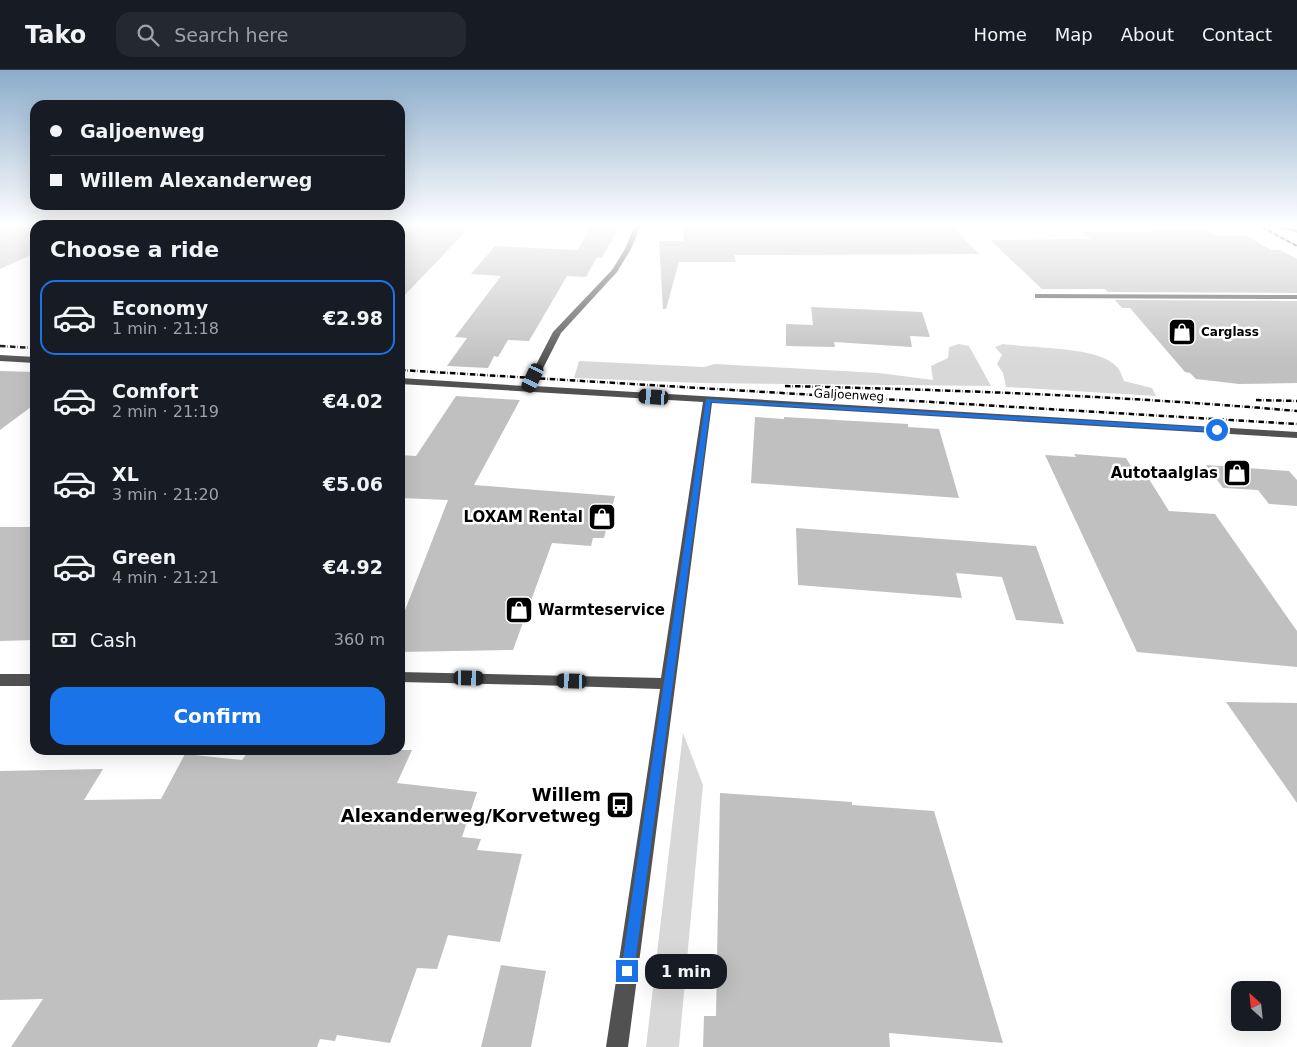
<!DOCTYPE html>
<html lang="en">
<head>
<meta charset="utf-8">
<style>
	body { margin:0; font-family:"DejaVu Sans",sans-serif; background:#242831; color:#f1f3f6; height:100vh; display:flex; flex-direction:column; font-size:19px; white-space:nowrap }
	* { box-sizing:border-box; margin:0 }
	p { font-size:16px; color:#9ea1a6 }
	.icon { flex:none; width:28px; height:28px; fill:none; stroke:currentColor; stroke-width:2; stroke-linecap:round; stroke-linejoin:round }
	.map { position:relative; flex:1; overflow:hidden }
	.panel { position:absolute; left:30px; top:150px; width:375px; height:535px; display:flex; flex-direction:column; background:#171b24; border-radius:15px; box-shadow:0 5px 20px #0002 }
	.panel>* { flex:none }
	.hud { position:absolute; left:30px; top:30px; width:375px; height:110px; border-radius:15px; box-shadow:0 5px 20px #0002; display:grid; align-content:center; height:110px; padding:0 20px; background:#171b24 }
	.needle { width:32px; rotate:333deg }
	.fabs { position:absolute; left:1231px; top:911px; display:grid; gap:10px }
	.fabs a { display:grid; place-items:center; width:50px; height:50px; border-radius:10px; background:#171b24; box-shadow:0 5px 20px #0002; font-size:25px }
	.end { position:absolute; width:22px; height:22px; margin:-11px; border:6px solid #1a73e8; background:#fff; box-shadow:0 0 0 2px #fff }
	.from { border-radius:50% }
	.bubble { position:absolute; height:35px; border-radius:15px; background:#171b24; box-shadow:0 5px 20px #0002; font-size:16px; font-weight:800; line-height:35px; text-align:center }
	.car { position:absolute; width:15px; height:30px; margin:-15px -8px; border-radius:6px; box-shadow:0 0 4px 1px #0007; background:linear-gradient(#222 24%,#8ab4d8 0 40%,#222 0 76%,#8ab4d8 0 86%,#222 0) }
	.hud b { display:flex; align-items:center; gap:18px; height:48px; font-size:19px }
	.hud b+b { border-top:1px solid #363941 }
	.hud i { width:12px; height:12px; background:#f1f3f6 }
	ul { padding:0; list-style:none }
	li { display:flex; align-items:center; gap:15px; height:75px; margin:0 10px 8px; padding:0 10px; border:2px solid transparent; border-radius:15px }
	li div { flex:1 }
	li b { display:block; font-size:19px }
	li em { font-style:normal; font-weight:800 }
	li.active { border-color:#1a73e8 }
	li>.icon { width:45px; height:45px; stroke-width:1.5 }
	h2 { padding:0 20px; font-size:22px; line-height:60px }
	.pay { display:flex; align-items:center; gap:12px; height:55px; padding:0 20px; font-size:19px }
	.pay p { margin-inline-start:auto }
	.primary-button { display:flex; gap:10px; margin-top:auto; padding:10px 20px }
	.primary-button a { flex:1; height:58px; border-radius:15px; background:#1a73e8; color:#fff; font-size:20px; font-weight:800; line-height:58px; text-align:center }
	header { display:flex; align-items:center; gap:30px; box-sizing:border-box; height:70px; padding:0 25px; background:#171b24; border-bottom:1px solid #363941 }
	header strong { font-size:24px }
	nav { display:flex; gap:28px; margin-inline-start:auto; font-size:18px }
	.search { width:350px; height:45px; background:#242831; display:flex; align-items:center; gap:12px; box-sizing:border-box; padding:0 18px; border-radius:15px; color:#9ea1a6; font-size:19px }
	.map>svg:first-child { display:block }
	.green { fill:#d8d8d8 }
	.building { fill:#c0c0c0 }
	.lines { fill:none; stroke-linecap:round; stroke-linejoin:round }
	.minor { fill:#515151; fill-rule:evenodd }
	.rail-far1 { stroke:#000; stroke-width:2; stroke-dasharray:4.5 1 0.5 1; stroke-linecap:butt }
	.rail { stroke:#000; stroke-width:2.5; stroke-dasharray:5.5 2 0.5 2; stroke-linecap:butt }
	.route { fill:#1a73e8 }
	.labels { text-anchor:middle; stroke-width:5; stroke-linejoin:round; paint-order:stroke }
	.far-poi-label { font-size:12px; font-weight:bold; fill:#000; stroke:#fff; text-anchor:start }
	.far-street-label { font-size:12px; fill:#000; stroke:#fff }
	.poi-label { font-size:15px; font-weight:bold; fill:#000; stroke:#fff; text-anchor:end }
	.near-poi-label { font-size:18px; font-weight:bold; fill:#000; stroke:#fff; text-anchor:end }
</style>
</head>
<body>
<header>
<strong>Tako</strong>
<div class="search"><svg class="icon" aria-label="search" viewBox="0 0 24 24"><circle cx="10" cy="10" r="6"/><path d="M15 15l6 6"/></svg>Search here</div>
<nav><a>Home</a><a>Map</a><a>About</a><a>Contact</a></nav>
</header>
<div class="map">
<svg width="1297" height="977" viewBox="0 0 1297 977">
	<rect width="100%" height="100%" fill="#fff"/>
	<!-- green -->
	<path class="green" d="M959,274L969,276L991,316L700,313L574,308L579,291L704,297L715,294L879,303L933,310L931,296L948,288L949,277Z
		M1003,274C1029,278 1100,276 1117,297C1120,300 1122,306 1124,311L1152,318L1156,326L1006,317L1003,303L997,294L1002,285L995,277Z
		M683,663L703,715L679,977H646Z"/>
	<!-- building -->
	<path class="building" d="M0,157H35V183L0,199Z
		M400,157H470L400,230Z
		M591,157H619L602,188L597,187L586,207L567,206L529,271L508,270L498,287L494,286L488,298L447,296L467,268L455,267L501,206L471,204L495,176L577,180Z
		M682,157H953L979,184L734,185L736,192H679L666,239H663L659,171H684Z
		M1148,160H1206L1217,166H1247L1271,180H1280L1297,189V223L1108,222L1105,219H1042L990,170L1091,169L1082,162H1151Z
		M1115,230L1297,231V313L1239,314L1196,309L1190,303L1185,302L1130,238H1122Z
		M811,237L922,242L930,267L910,266L912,277L834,272L835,277L786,276V254L813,255Z
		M0,301L35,302V334L0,360Z
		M456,326L520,330L474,415L615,426L604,468H593L591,476L552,473L513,580L400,582V553L448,430L400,428V385L416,386Z
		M755,347L784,349V347L908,354V357L939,359L959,428L751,413Z
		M1074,384L1126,388L1132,398H1142L1169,441L1215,444L1297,561V597L1137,582L1045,385L1076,387Z
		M1206,395L1289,401L1297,410V436L1269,434L1258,420L1223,418Z
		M0,457H35V570L0,571Z
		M796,458L1036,476L1064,554L1016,550L1002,507L956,503L962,528L798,515Z
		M1226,632L1297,633V733Z
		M275,680H412L397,713L477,722L462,767L481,769L477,780L522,784L500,872L448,865L437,899L417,898L390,973L337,965L335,971L320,969L317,977H11L43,929L0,930V701L103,699L84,730L161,729L185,684L242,690L248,682L273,683Z
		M720,723L852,732V735L934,741L1003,973L889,963L890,977H703L704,946H716Z
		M501,895L546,901L531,977H481Z"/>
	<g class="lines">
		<!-- minor -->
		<path class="minor" d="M634,157H640L631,179L617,202L561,263L534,316L1297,362V368L712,333L628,977H606L660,619L535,615L400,612V602L661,608L703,332L400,314V308L525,316L553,262L612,200L625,179Z
			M1280,157L1297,159V163L1281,158Z
			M1035,224L1297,225V229L1038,228H1035Z
			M0,285L35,287V293L0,291Z
			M0,604H35V616H0Z"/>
		<!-- rail-far1 -->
		<path class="rail-far1" d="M1262,157L1297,176"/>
		<!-- rail -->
		<path class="rail" d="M0,276L35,278
			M400,300L1297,354
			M785,316C956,320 1127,326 1297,341
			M1256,330L1297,331"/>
	</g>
	<!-- sky -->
	<linearGradient id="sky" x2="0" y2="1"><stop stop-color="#8baccb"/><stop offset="0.53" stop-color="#fff"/><stop offset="1" stop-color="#fff" stop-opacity="0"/></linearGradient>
	<rect width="1297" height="294" fill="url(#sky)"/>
	<!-- route -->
	<path class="route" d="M706,329L1217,358L1220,360L1217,362L711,332L634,901L632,905L627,907L623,905L621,901Z"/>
	<!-- icons -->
	<defs>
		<g id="shop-square" transform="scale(1.4375)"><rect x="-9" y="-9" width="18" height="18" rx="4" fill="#000" stroke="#fff"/><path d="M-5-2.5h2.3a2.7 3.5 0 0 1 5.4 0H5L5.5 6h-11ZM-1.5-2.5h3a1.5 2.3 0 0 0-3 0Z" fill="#fff"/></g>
		<g id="bus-square" transform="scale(1.4375)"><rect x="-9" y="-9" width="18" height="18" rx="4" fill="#000" stroke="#fff"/><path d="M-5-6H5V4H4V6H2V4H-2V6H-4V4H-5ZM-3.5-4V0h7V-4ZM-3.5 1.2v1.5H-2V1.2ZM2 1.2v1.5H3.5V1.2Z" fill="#fff"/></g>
	</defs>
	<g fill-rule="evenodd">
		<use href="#shop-square" x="1182" y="262"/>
		<use href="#shop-square" x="1237" y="403"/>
		<use href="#shop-square" x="602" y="447"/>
		<use href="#shop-square" x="519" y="540"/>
		<use href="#bus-square" x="620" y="735"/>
	</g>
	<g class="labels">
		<!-- far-poi labels -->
		<g class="far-poi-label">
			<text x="1201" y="266">Carglass</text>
		</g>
		<!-- far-street labels -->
		<g class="far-street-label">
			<text transform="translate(849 325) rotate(3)" y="4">Galjoenweg</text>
		</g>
		<!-- poi labels -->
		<g class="poi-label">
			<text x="1218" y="408">Autotaalglas</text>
			<text x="583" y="452">LOXAM Rental</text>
			<text x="538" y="545" text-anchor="start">Warmteservice</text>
		</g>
		<!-- near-poi labels -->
		<g class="near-poi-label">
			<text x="601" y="731">Willem<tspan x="601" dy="21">Alexanderweg/Korvetweg</tspan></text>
		</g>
	</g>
</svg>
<div class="fabs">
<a><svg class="needle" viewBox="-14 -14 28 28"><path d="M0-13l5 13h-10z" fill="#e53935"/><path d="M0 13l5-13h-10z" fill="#9ea1a6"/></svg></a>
</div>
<i class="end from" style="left:1217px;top:360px"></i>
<i class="end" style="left:627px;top:901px"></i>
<div class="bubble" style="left:645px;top:884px;width:82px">1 min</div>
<i class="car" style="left:533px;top:308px;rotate:205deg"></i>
<i class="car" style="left:654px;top:327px;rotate:274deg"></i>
<i class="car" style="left:469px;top:608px;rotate:91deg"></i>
<i class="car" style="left:572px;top:611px;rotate:272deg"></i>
<div class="hud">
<b><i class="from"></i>Galjoenweg</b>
<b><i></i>Willem Alexanderweg</b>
</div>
<section class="panel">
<h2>Choose a ride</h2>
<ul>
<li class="active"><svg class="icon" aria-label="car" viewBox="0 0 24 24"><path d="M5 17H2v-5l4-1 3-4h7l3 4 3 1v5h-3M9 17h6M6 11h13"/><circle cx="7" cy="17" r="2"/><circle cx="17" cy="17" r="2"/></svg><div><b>Economy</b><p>1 min · 21:18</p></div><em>€2.98</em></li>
<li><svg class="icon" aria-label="car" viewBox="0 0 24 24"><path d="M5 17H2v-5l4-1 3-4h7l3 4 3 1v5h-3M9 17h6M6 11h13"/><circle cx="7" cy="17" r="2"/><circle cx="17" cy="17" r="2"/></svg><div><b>Comfort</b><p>2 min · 21:19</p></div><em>€4.02</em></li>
<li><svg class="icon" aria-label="car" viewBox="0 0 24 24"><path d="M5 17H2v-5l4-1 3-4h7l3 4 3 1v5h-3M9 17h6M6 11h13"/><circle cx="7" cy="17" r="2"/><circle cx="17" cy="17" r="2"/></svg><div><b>XL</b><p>3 min · 21:20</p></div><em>€5.06</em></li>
<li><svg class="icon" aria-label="car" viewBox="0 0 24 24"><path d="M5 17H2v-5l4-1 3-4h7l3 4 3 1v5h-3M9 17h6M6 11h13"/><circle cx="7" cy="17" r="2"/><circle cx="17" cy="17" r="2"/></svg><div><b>Green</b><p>4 min · 21:21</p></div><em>€4.92</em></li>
</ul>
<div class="pay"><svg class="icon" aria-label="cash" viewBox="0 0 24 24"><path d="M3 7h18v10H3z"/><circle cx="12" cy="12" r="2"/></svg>Cash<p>360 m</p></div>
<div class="primary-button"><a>Confirm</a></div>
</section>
</div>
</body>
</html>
